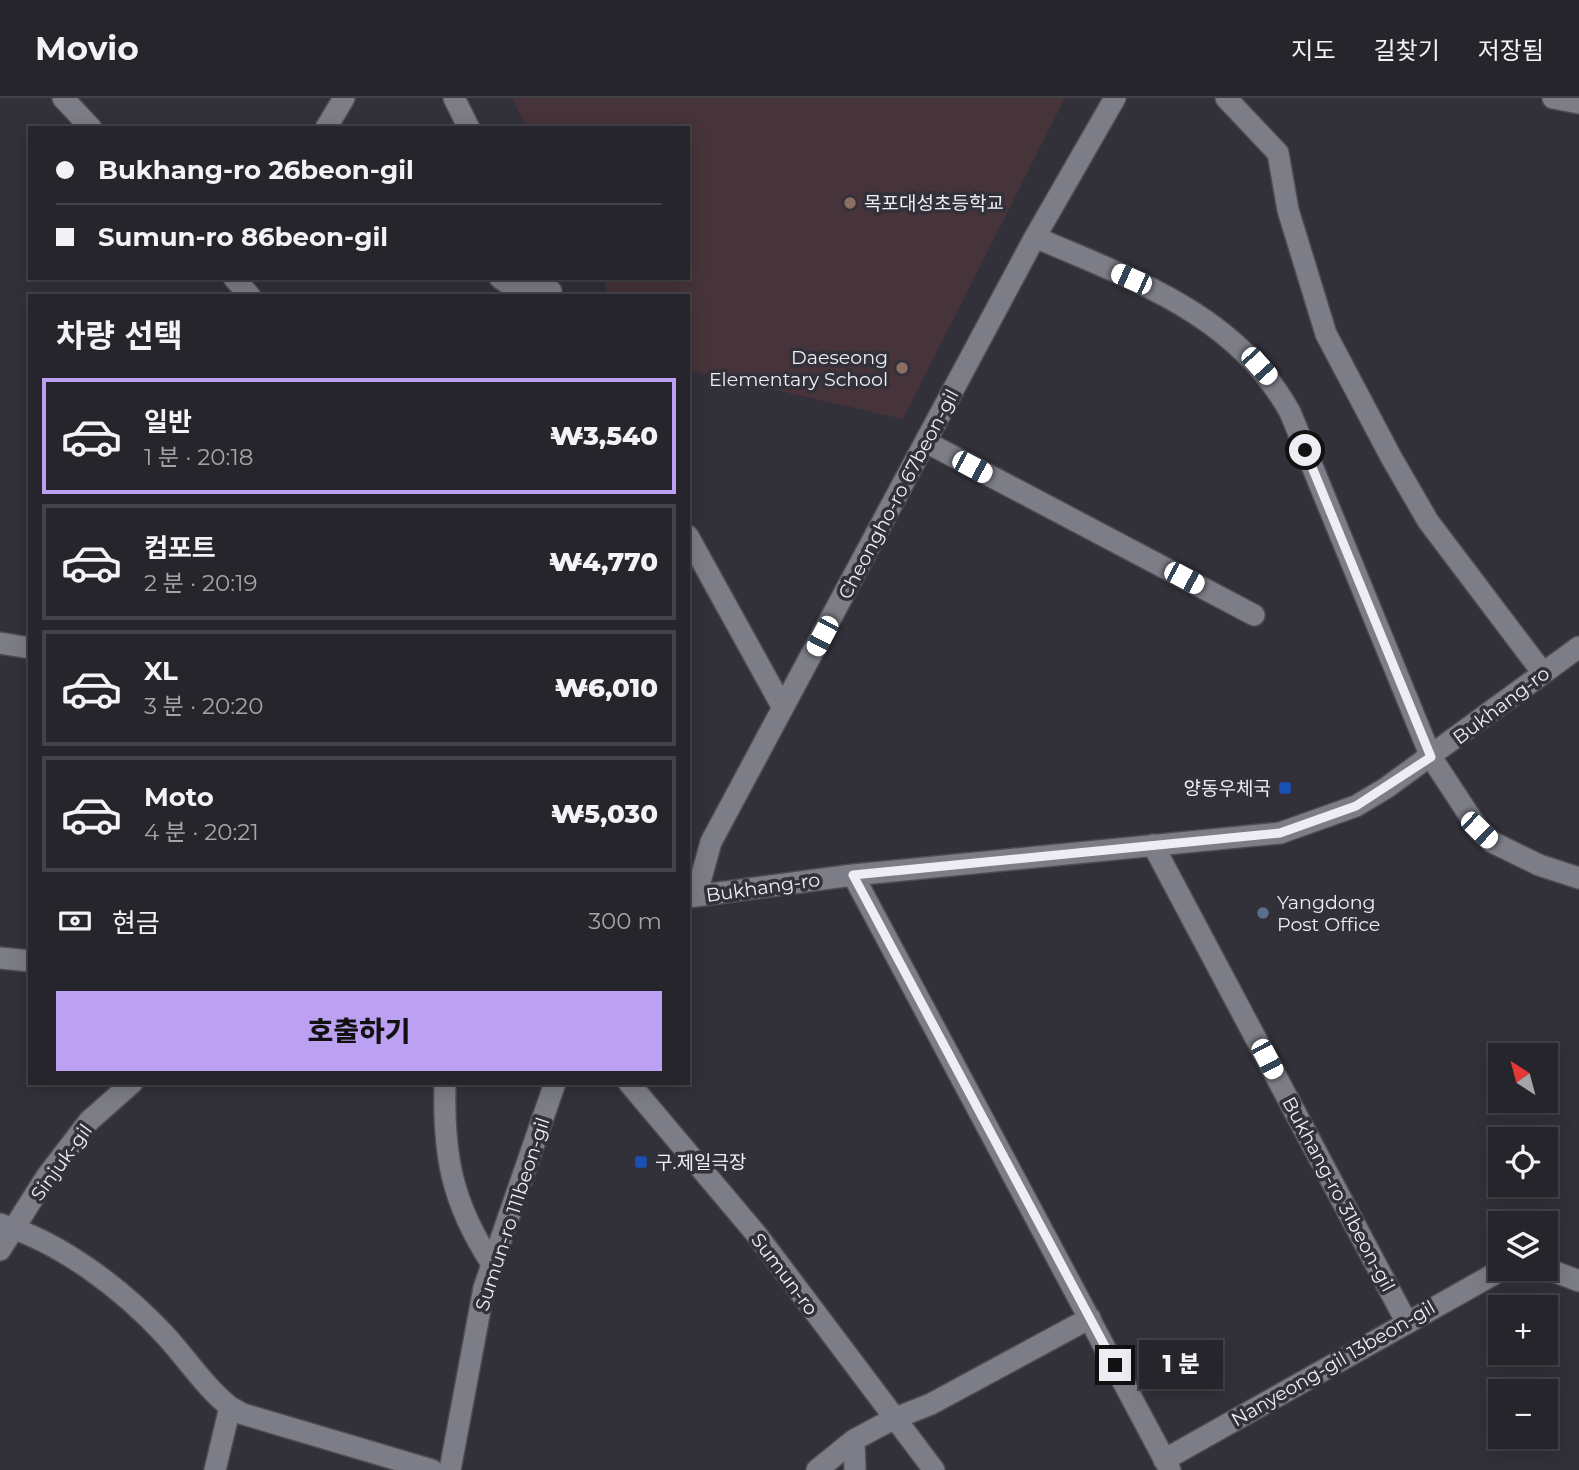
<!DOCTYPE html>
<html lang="ko">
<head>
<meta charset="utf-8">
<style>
	body { margin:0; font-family:Montserrat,"Noto Sans KR",sans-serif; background:#323138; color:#f1f3f6; height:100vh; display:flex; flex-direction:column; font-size:26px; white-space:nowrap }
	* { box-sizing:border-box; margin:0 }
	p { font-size:23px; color:#a4a5a9 }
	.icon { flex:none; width:38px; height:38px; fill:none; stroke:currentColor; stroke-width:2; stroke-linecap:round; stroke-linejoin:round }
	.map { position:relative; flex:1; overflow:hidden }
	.side { position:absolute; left:28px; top:196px; width:662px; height:791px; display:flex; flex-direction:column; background:#26252c; border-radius:0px; box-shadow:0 4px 18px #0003,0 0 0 2px #424248 }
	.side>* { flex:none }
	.banner { position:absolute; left:28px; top:28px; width:662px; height:154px; border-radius:0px; box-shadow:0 4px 18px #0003,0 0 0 2px #424248; display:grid; align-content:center; height:154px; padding:0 28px; background:#26252c }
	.needle { width:46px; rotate:324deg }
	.tools { position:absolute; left:1488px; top:945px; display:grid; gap:14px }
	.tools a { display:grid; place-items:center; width:70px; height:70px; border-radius:0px; background:#26252c; box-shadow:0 4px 18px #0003,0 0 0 2px #424248; font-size:35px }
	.end { position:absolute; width:32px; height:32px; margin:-16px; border:9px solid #ededf3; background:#111; box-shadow:0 0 0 4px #111 }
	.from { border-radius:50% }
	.bubble { position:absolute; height:49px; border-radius:0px; background:#26252c; box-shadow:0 4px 18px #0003,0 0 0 2px #424248; font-size:23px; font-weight:800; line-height:49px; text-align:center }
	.car { position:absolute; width:21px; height:42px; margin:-21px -10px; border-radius:9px; box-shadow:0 0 5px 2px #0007; background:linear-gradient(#fff 24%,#345 0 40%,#fff 0 76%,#345 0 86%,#fff 0) }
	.banner b { display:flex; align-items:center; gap:24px; height:66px; font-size:26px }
	.banner b+b { border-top:2px solid #424248 }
	.banner i { width:18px; height:18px; background:#f1f3f6 }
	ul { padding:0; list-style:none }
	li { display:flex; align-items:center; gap:21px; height:116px; margin:0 14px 10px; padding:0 14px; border:4px solid #424248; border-radius:0px }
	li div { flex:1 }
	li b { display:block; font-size:26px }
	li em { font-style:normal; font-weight:800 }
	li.selected { border-color:#bca0f2 }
	li>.icon { width:63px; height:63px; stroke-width:1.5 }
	h2 { padding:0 28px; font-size:32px; line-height:84px }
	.pay { display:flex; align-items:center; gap:18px; height:77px; padding:0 28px; font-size:26px }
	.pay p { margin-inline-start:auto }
	.action { display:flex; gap:14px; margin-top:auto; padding:14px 28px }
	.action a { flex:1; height:80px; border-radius:0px; background:#bca0f2; color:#111; font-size:28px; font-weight:800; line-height:80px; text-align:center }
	header { display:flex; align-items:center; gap:42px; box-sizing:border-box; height:98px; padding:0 35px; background:#26252c; border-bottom:2px solid #424248 }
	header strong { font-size:33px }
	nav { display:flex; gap:38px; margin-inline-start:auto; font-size:24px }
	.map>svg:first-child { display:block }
	.education { fill:#47343a }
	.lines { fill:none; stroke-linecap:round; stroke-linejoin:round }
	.minor-casing { stroke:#4d4c53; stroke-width:24 }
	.minor { stroke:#7d7d87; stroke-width:21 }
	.route { stroke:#ededf3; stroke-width:9 }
	.education-dot { fill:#8d6e63; stroke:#32313a; stroke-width:2.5 }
	.transit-dot { fill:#1a4fb4; stroke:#32313a; stroke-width:2.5 }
	.service-dot { fill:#5c6f8a; stroke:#32313a; stroke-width:2.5 }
	.labels { text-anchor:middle; stroke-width:7; stroke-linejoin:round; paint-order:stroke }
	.poi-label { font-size:19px; fill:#ededf3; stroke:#32313a; text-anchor:start }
	.street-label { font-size:19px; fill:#ededf3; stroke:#32313a }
</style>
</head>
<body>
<header>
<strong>Movio</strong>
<nav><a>지도</a><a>길찾기</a><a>저장됨</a></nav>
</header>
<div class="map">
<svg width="1579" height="1372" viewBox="0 0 1579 1372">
	<rect width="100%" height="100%" fill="#32313a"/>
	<!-- education -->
	<path class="education" d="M512,0H1065L903,321L688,272V198H608L604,180H688V30H527Z"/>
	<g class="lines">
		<!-- minor casing -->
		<g class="minor-casing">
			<path id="minor" d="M63,0L91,30
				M454,0L469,30
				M1226,0L1278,55L1288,112L1326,236L1391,359L1428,423L1543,575
				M1553,0L1579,5
				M326,30L344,0
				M1035,139C1133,182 1235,215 1290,314L1431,659L1479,732L1492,744L1539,767L1579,780
				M234,180L250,198
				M500,180L509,186L551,193
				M926,344L1254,517
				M688,438L783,610
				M0,545L30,550
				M1153,747L1406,1223
				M853,777L1170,1372
				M696,798L711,744L1035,139L1115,0
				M688,799L853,777L1280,735L1356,708L1386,690L1579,549
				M0,860L30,863
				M445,985C443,1058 452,1105 492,1166
				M629,985L757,1137L934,1372
				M0,1126C61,1144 122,1191 165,1237C187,1261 205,1289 230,1309L243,1316L432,1372
				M0,1152L47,1078L89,1023L132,985
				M1545,1170L1579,1183
				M1164,1362L1503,1171
				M215,1372L230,1309
				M450,1372L484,1190L555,985
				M817,1372L854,1342
				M855,1372L854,1342L893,1321L931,1306L1090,1220"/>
		</g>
		<!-- minor -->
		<use href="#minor" class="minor"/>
	</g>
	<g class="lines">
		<!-- route -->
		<path class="route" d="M1115,1267L853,777L1280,735L1356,708L1431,659L1305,352"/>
	</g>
	<!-- markers -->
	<g class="education-dot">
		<circle cx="850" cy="105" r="7"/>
		<circle cx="902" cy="270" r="7"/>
	</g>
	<g class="transit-dot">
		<rect x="1278" y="683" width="14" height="14" rx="3.5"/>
		<rect x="634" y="1057" width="14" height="14" rx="3.5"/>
	</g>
	<circle class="service-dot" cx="1263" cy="815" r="7"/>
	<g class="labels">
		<!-- poi labels -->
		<g class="poi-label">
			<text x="864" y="112">목포대성초등학교</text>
			<text x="888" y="266" text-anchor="end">Daeseong<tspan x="888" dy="22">Elementary School</tspan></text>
			<text x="1271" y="697" text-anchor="end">양동우체국</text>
			<text x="1277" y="811">Yangdong<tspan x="1277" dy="22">Post Office</tspan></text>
			<text x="655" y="1071">구.제일극장</text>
		</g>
		<!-- street labels -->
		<g class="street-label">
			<text transform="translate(898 396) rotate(-62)" y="7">Cheongho-ro 67beon-gil</text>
			<text transform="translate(1501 607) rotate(-37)" y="7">Bukhang-ro</text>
			<text transform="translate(763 789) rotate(-8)" y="7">Bukhang-ro</text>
			<text transform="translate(61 1064) rotate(-54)" y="7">Sinjuk-gil</text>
			<text transform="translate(1339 1096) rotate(62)" y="7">Bukhang-ro 31beon-gil</text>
			<text transform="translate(512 1116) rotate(-72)" y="7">Sumun-ro 111beon-gil</text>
			<text transform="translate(785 1176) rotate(53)" y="7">Sumun-ro</text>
			<text transform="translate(1333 1265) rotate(-30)" y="7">Nanyeong-gil 13beon-gil</text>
		</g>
	</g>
</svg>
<div class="tools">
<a><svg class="needle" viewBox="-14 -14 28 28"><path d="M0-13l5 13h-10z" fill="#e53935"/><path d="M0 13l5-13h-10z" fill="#a4a5a9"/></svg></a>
<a><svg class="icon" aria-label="locate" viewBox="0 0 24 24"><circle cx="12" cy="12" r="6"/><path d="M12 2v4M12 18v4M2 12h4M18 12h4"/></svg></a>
<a><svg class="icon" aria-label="layers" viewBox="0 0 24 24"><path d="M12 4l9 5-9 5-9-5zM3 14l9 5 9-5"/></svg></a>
<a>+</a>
<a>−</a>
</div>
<i class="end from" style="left:1305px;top:352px"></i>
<i class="end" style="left:1115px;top:1267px"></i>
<div class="bubble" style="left:1139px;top:1242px;width:84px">1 분</div>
<i class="car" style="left:1131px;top:181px;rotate:294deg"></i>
<i class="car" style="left:1259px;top:268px;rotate:138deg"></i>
<i class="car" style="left:972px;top:369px;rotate:118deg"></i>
<i class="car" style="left:1184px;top:480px;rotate:118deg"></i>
<i class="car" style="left:822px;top:538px;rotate:208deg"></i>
<i class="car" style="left:1479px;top:732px;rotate:134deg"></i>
<i class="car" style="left:1267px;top:961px;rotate:152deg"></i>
<div class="banner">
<b><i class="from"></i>Bukhang-ro 26beon-gil</b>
<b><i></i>Sumun-ro 86beon-gil</b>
</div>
<section class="side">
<h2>차량 선택</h2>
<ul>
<li class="selected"><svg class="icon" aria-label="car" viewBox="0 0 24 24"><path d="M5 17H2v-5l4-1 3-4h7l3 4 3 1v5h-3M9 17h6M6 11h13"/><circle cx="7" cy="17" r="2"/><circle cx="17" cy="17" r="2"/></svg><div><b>일반</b><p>1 분 · 20:18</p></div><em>₩3,540</em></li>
<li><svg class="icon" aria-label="car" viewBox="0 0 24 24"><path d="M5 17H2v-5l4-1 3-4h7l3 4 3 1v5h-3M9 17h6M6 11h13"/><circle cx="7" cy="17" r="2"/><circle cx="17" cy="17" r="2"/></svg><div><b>컴포트</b><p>2 분 · 20:19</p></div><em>₩4,770</em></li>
<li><svg class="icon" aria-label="car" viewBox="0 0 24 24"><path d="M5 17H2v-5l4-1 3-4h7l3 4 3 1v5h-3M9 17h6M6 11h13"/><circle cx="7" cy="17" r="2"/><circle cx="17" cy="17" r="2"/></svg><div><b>XL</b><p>3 분 · 20:20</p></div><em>₩6,010</em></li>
<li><svg class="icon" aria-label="car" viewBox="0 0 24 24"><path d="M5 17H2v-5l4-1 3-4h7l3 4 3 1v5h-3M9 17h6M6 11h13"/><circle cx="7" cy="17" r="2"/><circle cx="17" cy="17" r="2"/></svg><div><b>Moto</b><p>4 분 · 20:21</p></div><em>₩5,030</em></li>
</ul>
<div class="pay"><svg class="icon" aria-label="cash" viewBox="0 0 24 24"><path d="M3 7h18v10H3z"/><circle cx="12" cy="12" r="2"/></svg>현금<p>300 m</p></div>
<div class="action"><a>호출하기</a></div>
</section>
</div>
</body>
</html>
